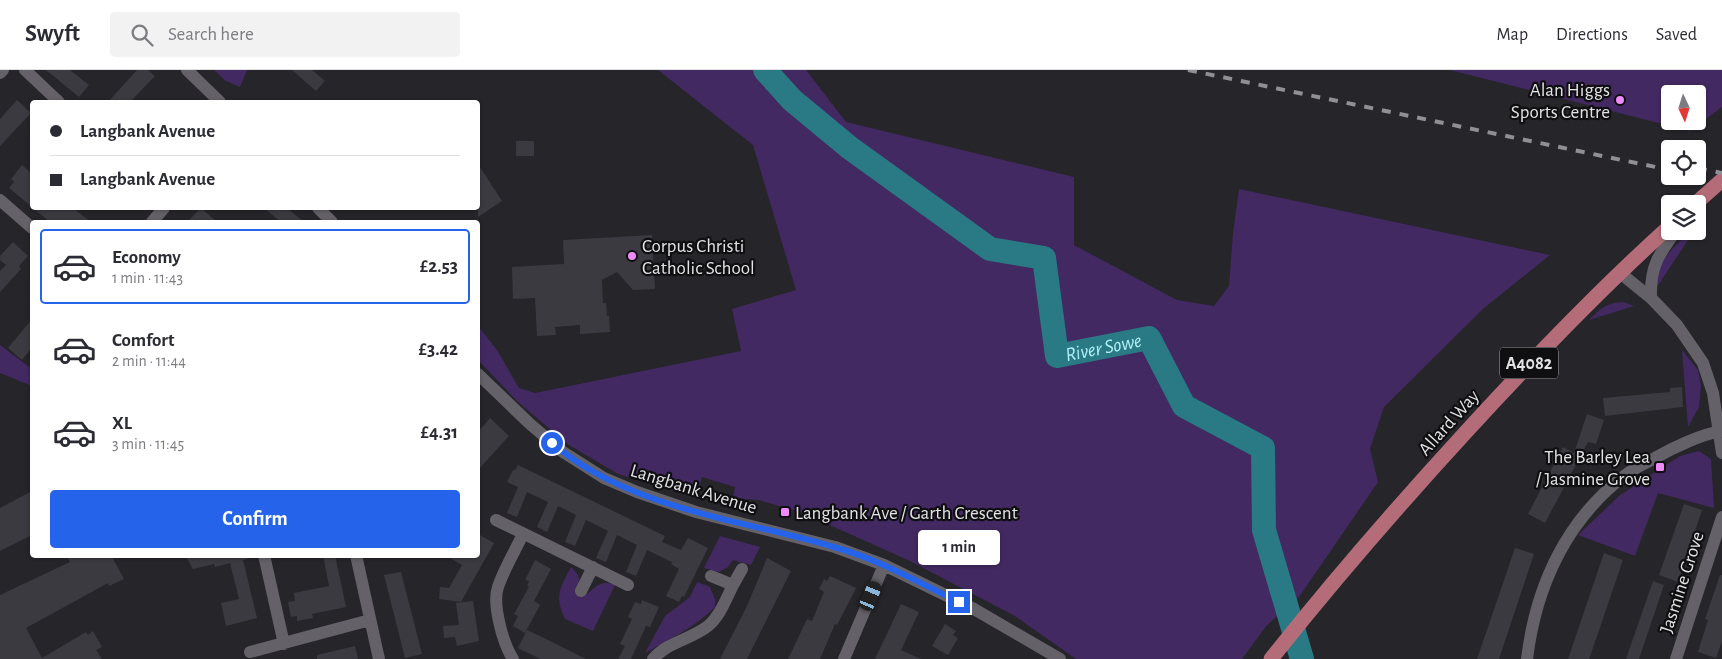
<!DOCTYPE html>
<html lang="en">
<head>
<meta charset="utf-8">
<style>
	body { margin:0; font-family:"Alegreya Sans",sans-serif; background:#f2f2f3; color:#2b2b33; height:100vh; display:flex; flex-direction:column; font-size:19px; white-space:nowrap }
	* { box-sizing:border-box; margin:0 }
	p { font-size:16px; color:#7c7c81 }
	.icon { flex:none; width:28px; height:28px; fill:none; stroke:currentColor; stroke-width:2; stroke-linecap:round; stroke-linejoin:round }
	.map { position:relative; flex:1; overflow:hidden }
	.sheet { position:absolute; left:30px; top:150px; width:450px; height:338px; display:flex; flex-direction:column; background:#fff; border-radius:5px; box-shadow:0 1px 4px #0004 }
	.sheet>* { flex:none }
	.banner { position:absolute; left:30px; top:30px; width:450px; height:110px; border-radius:5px; box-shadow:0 1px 4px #0004; display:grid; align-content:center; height:110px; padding:0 20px; background:#fff }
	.needle { width:32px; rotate:176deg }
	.controls { position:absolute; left:1661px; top:15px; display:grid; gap:10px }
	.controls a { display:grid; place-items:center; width:45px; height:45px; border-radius:5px; background:#fff; box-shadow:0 1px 4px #0004; font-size:25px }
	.end { position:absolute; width:22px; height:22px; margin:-11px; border:6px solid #2563eb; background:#fff; box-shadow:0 0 0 2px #fff }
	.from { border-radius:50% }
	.bubble { position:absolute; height:35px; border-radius:5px; background:#fff; box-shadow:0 1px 4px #0004; font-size:16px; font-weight:600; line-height:35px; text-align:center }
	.car { position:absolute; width:15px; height:30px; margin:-15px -8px; border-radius:6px; box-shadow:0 0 4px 1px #0007; background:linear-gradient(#222 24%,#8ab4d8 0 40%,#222 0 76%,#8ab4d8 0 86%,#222 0) }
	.banner b { display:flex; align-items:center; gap:18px; height:48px; font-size:19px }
	.banner b+b { border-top:1px solid #e1e1e2 }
	.banner i { width:12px; height:12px; background:#2b2b33 }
	ul { padding:9px 0 0; list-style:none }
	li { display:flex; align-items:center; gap:15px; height:75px; margin:0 10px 8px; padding:0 10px; border:2px solid transparent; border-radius:5px }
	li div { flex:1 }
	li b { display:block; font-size:19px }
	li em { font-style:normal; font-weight:600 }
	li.selected { border-color:#2563eb }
	li>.icon { width:45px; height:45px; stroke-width:1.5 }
	.button { display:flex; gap:10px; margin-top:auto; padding:10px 20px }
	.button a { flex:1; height:58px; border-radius:5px; background:#2563eb; color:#fff; font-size:20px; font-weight:600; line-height:58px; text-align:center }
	header { display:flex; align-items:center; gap:30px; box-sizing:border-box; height:70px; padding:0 25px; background:#fff; border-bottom:1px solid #e1e1e2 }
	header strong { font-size:24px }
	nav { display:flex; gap:28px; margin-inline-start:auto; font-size:18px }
	.search { width:350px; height:45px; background:#f2f2f3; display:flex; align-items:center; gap:12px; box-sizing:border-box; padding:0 18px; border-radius:5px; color:#7c7c81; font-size:19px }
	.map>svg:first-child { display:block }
	.green { fill:#422961; fill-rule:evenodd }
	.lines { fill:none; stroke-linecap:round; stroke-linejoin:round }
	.river { stroke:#297a84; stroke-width:24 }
	.building { fill:#3a3a40 }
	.minor { stroke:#646268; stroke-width:12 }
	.major { stroke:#b46d78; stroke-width:15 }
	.rail { stroke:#908f93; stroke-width:4; stroke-dasharray:9 9; stroke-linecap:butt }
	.route { stroke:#2563eb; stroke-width:6 }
	.poi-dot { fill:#ee8bf8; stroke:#0f0e11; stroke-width:2 }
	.labels { text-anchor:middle; stroke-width:4.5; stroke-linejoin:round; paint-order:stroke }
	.shield { fill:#0f0e11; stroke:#a3a2a5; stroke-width:1 }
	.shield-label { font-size:18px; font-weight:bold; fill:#e3e2e5 }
	.poi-label { font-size:19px; fill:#e3e2e5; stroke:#0f0e11; text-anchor:end }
	.street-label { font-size:19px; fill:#e3e2e5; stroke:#0f0e11 }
	.water-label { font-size:20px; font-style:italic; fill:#b1eff8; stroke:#0f0e11 }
</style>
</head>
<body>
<header>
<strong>Swyft</strong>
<div class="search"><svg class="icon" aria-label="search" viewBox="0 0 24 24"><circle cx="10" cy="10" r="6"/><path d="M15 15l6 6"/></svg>Search here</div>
<nav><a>Map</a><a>Directions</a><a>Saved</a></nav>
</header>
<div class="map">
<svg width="1722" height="589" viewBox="0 0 1722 589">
	<rect width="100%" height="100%" fill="#26252a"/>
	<!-- green -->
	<path class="green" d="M214,0H247L240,17L226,11Z
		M658,0H806L846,52L1074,107V175L1177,230L1214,236L1229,216L1233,163L1239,119L1550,185L1484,238L1384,337L1370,379L1378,412L1299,527L1267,555L1242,589H1076L1015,546L910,491L803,443L759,430L733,428L735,417L702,407L696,428L618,404L569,375L518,332L478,290V256L497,280L519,318L535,323L741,281L732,239L796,220L753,75Z
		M1450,0H1722V37L1690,61ZM1670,24H1698V51H1670Z
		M1691,161H1694L1657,217C1657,189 1672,179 1691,161Z
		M1624,232L1634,236L1589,250C1601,238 1606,233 1624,232Z
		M0,275L29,297L32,294V316L0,303Z
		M1682,280L1698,300L1701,316L1699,337L1688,357Z
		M1699,381L1711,389L1714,438L1658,423L1635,486L1578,465L1619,426L1680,386Z
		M720,466L760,477L751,495L733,490L728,497L719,502L704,498Z
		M571,497C579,505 581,508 577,518L587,524C598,515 601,510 615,515L593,561L565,549C554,526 560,518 571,497Z
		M697,512L710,517L715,529V537C695,557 670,569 645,583L665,546L690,527Z"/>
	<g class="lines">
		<!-- river -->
		<path class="river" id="s1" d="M765,0L792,30L850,78L990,179L1044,188L1057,286L1149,268L1184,336L1263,378L1264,460L1302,589"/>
	</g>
	<!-- building -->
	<path class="building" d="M46,0H70L89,15L79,27Z
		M137,0H148L155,6L130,32H108Z
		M292,0H312L325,11L316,21Z
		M17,30L31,43L0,76V49Z
		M516,71H534V86H516Z
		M478,94L502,131L478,147Z
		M22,95L32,104V137L9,118L14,112L11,109Z
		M33,138H73L91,152H50Z
		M201,138L217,152H187Z
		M264,138H287L304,152H281Z
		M652,165L655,219L633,220L617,202L602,210L603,233H606L607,246H609L610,262L580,264V255L555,257L556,265L537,266L535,228L513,229L512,197L564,194L563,170Z
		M13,172L28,186L19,196L21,199L0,222V201L6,195L0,190V186Z
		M32,249V277L22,290L8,278Z
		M1682,317L1683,337L1605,346L1603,328L1670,322V318Z
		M1587,344L1604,350L1596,374L1588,372L1545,453L1528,444L1563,377L1574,383Z
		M490,348L509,366L478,400V362Z
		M518,395L665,466L662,472L681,480L688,468L708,478L684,527L682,526L679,532L666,526L679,499L671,494L672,492L647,480L636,506L626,502L637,475L617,465L606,492L596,488L608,461L586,450L575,476L565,472L576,445L558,436L547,462L537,457L548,432L527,422L517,447L507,443L518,417L507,412L513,400H515Z
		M32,421V465L0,481V438Z
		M1684,434L1702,440L1678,512L1659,505Z
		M478,464L494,473L461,532L439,529L440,517L449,518L462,495L445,485H478Z
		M1515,478L1534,484L1499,589H1477Z
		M1604,483L1623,490L1595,572L1589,589H1568Z
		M66,485H111L124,509L109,516L108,513L26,558L42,588L86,562L88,565L93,561L102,577L96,580L102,589H0V525L70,492Z
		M185,485H247L248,489L243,490L257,548L226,556L221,533L239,529L230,493L215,497L214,494L193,499Z
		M323,485H335L346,537L312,544L313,548L297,551V546L291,547L288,532L295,531L294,523L329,516Z
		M767,488L791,501L747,589H720L747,536Z
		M535,490L551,499L534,531L540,535L525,563L513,556L518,546L514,544L529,517L527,516L529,511L525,510Z
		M401,502L422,584L405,588L384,505Z
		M1720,505H1722V571L1716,588L1698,582L1708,550L1705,549Z
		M830,506L856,518L850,530L837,555L835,554L820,589H788L807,549L812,551L824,522L819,519L824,509L827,511Z
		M1653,511L1664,515L1639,589H1626Z
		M642,530L659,537L650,557L646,556L631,589H618L625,576L620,574L632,549L628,547L635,532L641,534Z
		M473,531L479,571L457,576L455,567L444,568L443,556L459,555L456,533Z
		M901,534L919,542L901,580L921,589H875Z
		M945,554L956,561L953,565L958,568L948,585L932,576Z
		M527,560L544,568L586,589H540L518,578Z
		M355,576L358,589H317V585Z"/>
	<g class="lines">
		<!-- minor -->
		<path class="minor" d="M25,0L59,32
			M187,0L220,32
			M0,3L3,0
			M0,130L32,158
			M318,138L332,152
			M152,152L164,138
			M1619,202L1651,228L1677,255L1703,293L1713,323L1722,383
			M1651,228C1650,197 1658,185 1676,161
			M478,304L530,354L563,382L604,408L637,422L696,442L835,477L884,495L974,539L1060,589
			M496,450L628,515
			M264,485L284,574
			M356,485L379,589
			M733,515L742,499
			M581,521L593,497
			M250,582L370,550
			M513,589C503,574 492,534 498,517C504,499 515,481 523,464
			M653,589C669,571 690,570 708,556C720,546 726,529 733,515L711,506
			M844,589L884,495
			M1527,589C1536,515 1567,448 1628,403C1637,397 1646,393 1655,388C1672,378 1702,364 1722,361
			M1676,589L1722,447"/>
		<!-- major -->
		<path class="major" d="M1695,134L1722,110
			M1271,589C1333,511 1398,436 1465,363C1531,291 1598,221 1670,156"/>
		<!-- rail -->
		<path class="rail" d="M1188,0L1670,100
			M1698,98L1722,103"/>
	</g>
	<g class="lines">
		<!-- route -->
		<path class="route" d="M552,373C629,439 740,449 834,477C878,489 918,512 959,532"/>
	</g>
	<!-- markers -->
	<g class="poi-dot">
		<circle cx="1620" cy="30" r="5"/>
		<circle cx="632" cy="186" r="5"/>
		<rect x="1655" y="392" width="10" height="10" rx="2.5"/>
		<rect x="780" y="437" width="10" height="10" rx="2.5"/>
	</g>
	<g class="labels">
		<!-- shield labels -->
		<rect class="shield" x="1500" y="277.5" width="58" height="31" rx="4"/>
		<g class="shield-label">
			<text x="1529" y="299">A4082</text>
		</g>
		<!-- poi labels -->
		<g class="poi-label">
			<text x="1610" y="26">Alan Higgs<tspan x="1610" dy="22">Sports Centre</tspan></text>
			<text x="642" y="182" text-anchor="start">Corpus Christi<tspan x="642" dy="22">Catholic School</tspan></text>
			<text x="1650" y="393">The Barley Lea<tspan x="1650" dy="22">/ Jasmine Grove</tspan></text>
			<text x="795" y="449" text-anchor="start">Langbank Ave / Garth Crescent</text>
		</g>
		<!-- street labels -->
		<g class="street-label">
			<text transform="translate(1448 352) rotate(-48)" y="7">Allard Way</text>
			<text transform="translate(694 418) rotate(17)" y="7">Langbank Avenue</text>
			<text transform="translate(1681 512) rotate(-72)" y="7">Jasmine Grove</text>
		</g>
		<!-- water labels -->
		<g class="water-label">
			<text dy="7" stroke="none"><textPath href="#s1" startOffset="489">River Sowe</textPath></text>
		</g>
	</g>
</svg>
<div class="controls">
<a><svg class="needle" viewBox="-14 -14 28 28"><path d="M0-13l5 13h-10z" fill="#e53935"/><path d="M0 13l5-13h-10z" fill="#7c7c81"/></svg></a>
<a><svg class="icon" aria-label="locate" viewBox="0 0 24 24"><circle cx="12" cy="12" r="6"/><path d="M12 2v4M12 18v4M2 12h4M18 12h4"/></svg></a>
<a><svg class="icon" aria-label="layers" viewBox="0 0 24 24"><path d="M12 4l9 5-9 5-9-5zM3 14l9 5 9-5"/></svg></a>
</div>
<i class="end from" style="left:552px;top:373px"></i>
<i class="end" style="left:959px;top:532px"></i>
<div class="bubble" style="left:918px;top:460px;width:82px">1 min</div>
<i class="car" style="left:871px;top:526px;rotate:23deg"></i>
<div class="banner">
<b><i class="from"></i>Langbank Avenue</b>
<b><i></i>Langbank Avenue</b>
</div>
<section class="sheet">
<ul>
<li class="selected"><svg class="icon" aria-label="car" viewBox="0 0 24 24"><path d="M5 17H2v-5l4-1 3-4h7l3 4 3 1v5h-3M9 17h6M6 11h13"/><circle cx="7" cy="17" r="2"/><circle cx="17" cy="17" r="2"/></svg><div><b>Economy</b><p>1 min · 11:43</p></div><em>£2.53</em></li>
<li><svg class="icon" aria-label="car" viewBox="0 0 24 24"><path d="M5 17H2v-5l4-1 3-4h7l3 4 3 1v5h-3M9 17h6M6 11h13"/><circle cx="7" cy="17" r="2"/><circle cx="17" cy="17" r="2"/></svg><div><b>Comfort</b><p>2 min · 11:44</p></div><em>£3.42</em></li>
<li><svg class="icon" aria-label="car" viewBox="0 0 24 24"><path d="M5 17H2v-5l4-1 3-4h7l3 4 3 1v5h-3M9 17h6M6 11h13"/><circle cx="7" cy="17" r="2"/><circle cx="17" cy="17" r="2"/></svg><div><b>XL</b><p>3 min · 11:45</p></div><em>£4.31</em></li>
</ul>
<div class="button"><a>Confirm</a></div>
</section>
</div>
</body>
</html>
